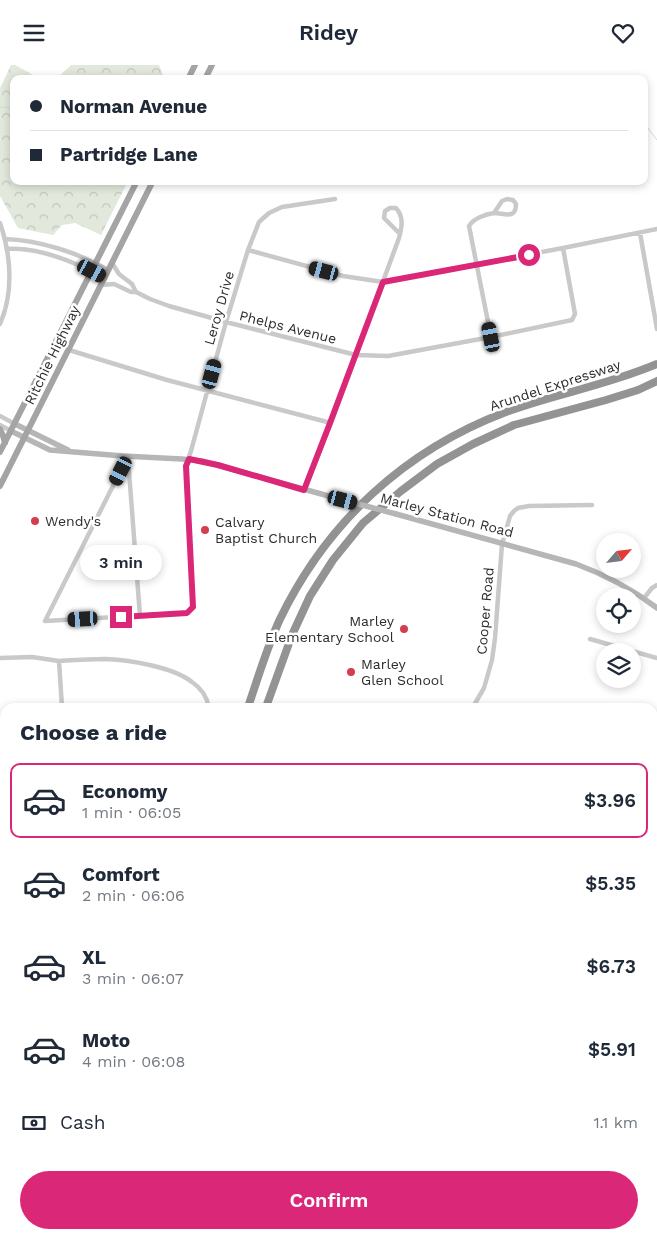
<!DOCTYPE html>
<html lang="en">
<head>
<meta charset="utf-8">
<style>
	body { margin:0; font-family:"Work Sans",sans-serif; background:#f6f6f7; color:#1f2937; height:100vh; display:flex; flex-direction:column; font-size:19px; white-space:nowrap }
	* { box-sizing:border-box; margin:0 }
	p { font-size:16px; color:#747a83 }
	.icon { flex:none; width:28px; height:28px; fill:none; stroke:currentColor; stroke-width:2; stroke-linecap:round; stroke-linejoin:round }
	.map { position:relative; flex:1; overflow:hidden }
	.drawer { position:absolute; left:0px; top:638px; width:658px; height:536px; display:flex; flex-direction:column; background:#fff; border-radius:15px 15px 0 0; box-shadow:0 2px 8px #0003 }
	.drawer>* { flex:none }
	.hud { position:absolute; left:10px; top:10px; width:638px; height:110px; border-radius:10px; box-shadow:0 2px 8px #0003; display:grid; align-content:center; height:110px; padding:0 20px; background:#fff }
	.needle { width:32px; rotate:62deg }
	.buttons { position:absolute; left:596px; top:468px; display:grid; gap:10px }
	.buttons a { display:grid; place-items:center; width:45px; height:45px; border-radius:50%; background:#fff; box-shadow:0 2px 8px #0003; font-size:25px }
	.end { position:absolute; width:22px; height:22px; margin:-11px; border:6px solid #db2777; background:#fff; box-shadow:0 0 0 2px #fff }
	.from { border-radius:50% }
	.bubble { position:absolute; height:35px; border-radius:18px; background:#fff; box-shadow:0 2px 8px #0003; font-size:16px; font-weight:600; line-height:35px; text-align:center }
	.car { position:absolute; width:15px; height:30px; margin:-15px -8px; border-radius:6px; box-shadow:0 0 4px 1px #0007; background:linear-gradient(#222 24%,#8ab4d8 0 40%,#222 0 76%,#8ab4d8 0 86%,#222 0) }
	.hud b { display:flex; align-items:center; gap:18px; height:48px; font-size:19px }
	.hud b+b { border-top:1px solid #e0e1e3 }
	.hud i { width:12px; height:12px; background:#1f2937 }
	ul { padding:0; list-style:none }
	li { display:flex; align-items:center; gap:15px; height:75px; margin:0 10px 8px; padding:0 10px; border:2px solid transparent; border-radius:10px }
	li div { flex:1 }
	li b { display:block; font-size:19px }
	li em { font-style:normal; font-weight:600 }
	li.selected { border-color:#db2777 }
	li>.icon { width:45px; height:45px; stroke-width:1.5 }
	h2 { padding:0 20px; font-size:22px; line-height:60px }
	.pay { display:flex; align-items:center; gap:12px; height:55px; padding:0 20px; font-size:19px }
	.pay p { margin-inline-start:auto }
	.primary-button { display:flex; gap:10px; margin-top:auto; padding:10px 20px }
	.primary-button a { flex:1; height:58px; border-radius:30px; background:#db2777; color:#fff; font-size:20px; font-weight:600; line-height:58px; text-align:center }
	header { display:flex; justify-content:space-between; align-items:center; height:65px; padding:0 20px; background:#fff; font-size:22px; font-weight:600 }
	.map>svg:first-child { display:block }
	.forest { fill:url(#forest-crowns) }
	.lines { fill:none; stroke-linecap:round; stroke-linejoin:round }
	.stream { stroke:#c8dce7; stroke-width:1 }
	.minor { stroke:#c9c9c9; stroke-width:4.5 }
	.secondary { stroke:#b6b6b6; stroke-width:5.5 }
	.primary { stroke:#a4a4a4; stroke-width:6 }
	.motorway { stroke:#939393; stroke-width:8 }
	.secondary-bridge { stroke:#b6b6b6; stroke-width:5.5 }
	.route { stroke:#db2777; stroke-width:6 }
	.poi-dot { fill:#d23f4e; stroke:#fff; stroke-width:2 }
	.labels { text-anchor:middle; stroke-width:5; stroke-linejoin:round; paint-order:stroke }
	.street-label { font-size:14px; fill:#2c2c2c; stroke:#fff }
	.poi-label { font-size:14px; fill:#2c2c2c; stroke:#fff; text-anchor:start }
</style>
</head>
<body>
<header><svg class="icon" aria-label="menu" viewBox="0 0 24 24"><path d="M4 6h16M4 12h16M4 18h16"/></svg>Ridey<svg class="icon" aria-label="heart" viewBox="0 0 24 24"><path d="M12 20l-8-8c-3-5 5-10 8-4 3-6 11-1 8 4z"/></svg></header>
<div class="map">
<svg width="657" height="1173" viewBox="0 0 657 1173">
	<defs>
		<pattern id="forest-crowns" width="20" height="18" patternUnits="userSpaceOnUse" patternTransform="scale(1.25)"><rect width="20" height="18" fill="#e2e8db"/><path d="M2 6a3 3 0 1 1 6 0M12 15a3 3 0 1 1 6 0" fill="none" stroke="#c2c7bc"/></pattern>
	</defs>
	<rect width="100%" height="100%" fill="#fff"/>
	<!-- forest -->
	<path class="forest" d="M11,0H15L37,12L50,14H14V116H128L101,170L75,158L62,160L53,170L18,163L0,131V23Z
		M71,0H159L163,10L171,14H56Z
		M108,1169H272L271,1173H107Z
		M286,1169H325L329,1173H292Z"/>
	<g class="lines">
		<!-- stream -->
		<path class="stream" d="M0,42L14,43
			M644,58L657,75"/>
		<!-- minor -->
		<path class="minor" d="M0,158C11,190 14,227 0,259
			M640,168L657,264
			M5,174C39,175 79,188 108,205
			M7,184C39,182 77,198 105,213
			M248,185L343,211L383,217L563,183L657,164
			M112,198L119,209L132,219L136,227
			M101,220L114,219L131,227H136L150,234L169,241L226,257L356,290L388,291L491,272L572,255L575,249L563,183
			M491,272L469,161C473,154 485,149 494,148C504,148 516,155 516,139L513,135L507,134L502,136L494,148
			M69,285L167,315L331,358
			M0,351L15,359
			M0,360L11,366
			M128,391L45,556L187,548L193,542L186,401L191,386L226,257L248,185L259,157L269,148L282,142L335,134
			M128,393L140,551
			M304,425L331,358L399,173C402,162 404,152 396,143H390L385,146L384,153L400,169
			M644,533L652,523L657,520
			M590,574L657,593
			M0,593L32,592L59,596
			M62,642L59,596C75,595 90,594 106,594C130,595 173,602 192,617C201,623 207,633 209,642
			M473,642L484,623L492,595L495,573L502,479L510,451L514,446L518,443L529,441L592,440
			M652,665L657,666
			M652,743L657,744
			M652,792L657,795
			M652,862L657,864
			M652,965L657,966
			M652,1022L657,1023
			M652,1145L657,1133
			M585,1169L592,1173
			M433,1173L436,1169
			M502,1173L504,1169
			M636,1173L638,1169"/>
		<!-- secondary -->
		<path class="secondary" d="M15,359L68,385
			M11,366L50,385L123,391L182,394L202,396L343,435
			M396,449L576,499C606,510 632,524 657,543
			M652,787L657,780
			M363,1173L367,1169"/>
		<!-- primary -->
		<path class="primary" d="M188,14L195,0
			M205,14L212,0
			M0,364L3,371L5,378
			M0,387L137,116
			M0,421L153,116"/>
		<!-- motorway -->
		<path class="motorway" d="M248,642C258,613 267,582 280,554C327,457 405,385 506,347C555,329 608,320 657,299
			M266,642L292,570L310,531L333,495L363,458L401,426L437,399L473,379L514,360L606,335L638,325L657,316
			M18,1173L27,1169
			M65,1173L67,1169
			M87,1173L88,1169
			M95,1173L96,1169"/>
		<!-- secondary-bridge -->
		<path class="secondary-bridge" d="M343,435L396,449"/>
	</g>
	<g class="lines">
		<!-- route -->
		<path class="route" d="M121,552L187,548L193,542L186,401L189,394L218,400L304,425L330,358L383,217L529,190"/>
	</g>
	<!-- markers -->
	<g class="poi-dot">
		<circle cx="35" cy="456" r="5"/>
		<circle cx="205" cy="465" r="5"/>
		<circle cx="404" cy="564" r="5"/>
		<circle cx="351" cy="607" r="5"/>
	</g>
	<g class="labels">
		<!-- street labels -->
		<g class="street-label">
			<text transform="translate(219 243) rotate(-74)" y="5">Leroy Drive</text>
			<text transform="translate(288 262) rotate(14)" y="5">Phelps Avenue</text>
			<text transform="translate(52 290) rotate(-64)" y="5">Ritchie Highway</text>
			<text transform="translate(555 320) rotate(-18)" y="5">Arundel Expressway</text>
			<text transform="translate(447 450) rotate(15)" y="5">Marley Station Road</text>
			<text transform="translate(485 546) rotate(-85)" y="5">Cooper Road</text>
		</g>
		<!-- poi labels -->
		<g class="poi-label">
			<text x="45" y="461">Wendy's</text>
			<text x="215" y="462">Calvary<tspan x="215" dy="16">Baptist Church</tspan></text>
			<text x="394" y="561" text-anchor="end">Marley<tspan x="394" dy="16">Elementary School</tspan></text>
			<text x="361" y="604">Marley<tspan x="361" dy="16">Glen School</tspan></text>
		</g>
	</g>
</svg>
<div class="buttons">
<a><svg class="needle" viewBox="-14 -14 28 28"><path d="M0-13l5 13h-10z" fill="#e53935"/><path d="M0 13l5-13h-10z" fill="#747a83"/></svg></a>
<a><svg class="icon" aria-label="locate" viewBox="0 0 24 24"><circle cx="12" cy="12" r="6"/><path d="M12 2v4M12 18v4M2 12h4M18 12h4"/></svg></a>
<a><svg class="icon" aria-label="layers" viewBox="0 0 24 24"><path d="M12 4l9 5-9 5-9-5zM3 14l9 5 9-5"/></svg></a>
</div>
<i class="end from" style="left:529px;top:190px"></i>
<i class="end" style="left:121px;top:552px"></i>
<div class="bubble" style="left:80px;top:480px;width:82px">3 min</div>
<i class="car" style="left:92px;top:206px;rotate:118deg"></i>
<i class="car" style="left:324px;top:206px;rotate:285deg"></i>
<i class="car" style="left:491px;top:272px;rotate:349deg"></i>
<i class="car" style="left:212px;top:309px;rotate:15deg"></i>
<i class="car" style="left:121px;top:406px;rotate:207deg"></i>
<i class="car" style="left:343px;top:435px;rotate:105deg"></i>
<i class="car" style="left:83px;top:554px;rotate:267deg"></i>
<div class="hud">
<b><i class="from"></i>Norman Avenue</b>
<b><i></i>Partridge Lane</b>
</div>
<section class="drawer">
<h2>Choose a ride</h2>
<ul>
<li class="selected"><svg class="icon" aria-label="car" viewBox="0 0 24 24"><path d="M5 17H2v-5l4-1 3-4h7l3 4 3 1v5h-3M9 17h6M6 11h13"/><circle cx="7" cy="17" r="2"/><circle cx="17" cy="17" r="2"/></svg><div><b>Economy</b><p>1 min · 06:05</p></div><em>$3.96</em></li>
<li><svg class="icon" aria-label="car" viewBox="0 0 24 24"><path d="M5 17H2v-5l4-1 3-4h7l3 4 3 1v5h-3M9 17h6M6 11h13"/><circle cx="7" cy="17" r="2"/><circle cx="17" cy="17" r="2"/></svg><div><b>Comfort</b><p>2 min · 06:06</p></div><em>$5.35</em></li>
<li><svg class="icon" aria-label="car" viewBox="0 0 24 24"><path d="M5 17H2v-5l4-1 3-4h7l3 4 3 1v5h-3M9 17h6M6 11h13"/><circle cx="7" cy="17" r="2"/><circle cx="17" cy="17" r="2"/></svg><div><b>XL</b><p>3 min · 06:07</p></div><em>$6.73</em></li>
<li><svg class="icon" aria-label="car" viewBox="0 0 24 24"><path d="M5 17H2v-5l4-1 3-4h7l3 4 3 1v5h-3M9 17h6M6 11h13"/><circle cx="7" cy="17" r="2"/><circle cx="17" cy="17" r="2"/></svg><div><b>Moto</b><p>4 min · 06:08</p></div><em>$5.91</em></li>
</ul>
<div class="pay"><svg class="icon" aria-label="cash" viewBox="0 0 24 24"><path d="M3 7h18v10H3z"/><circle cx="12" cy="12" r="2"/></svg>Cash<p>1.1 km</p></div>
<div class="primary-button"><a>Confirm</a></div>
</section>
</div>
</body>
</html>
